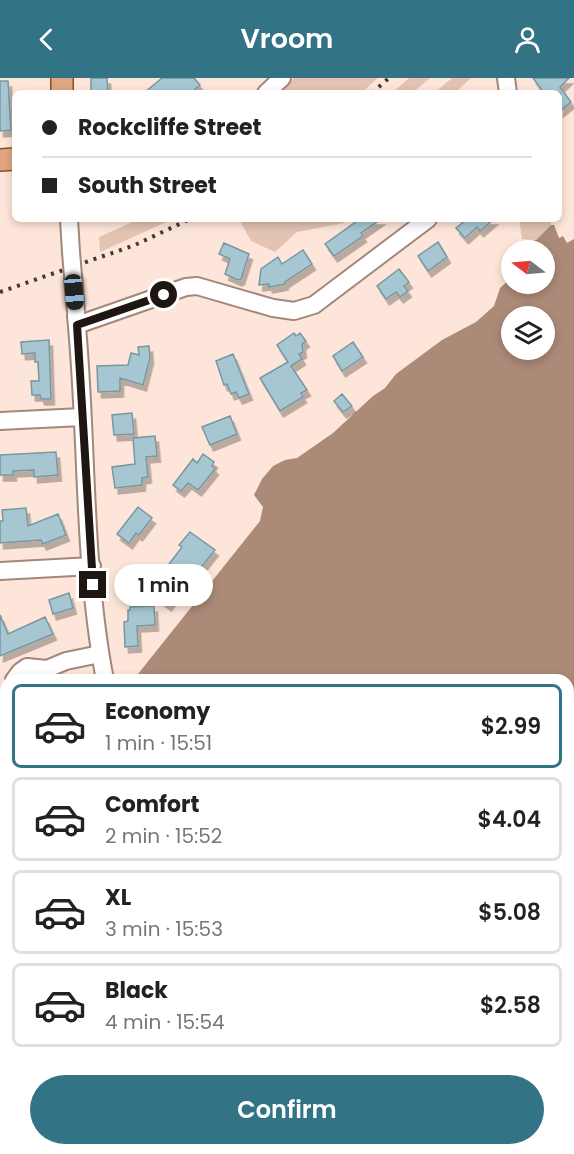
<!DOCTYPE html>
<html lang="en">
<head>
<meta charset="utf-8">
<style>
	body { margin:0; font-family:Poppins,sans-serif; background:#f6f6f6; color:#222; height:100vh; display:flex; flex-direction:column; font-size:22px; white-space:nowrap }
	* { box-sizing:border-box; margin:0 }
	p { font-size:20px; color:#767676 }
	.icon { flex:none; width:33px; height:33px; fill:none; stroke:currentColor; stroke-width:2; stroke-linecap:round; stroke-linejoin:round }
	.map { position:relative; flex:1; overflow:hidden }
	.side { position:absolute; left:0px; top:596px; width:574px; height:482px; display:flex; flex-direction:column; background:#fff; border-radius:18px 18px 0 0; box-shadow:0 3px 9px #0003 }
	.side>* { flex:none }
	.guide { position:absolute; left:12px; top:12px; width:550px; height:132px; border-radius:9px; box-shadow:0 3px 9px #0003; display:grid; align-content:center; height:132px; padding:0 30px; background:#fff }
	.needle { width:39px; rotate:286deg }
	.buttons { position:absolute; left:501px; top:162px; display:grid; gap:12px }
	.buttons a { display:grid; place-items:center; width:54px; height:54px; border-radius:50%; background:#fff; box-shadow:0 3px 9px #0003; font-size:30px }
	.end { position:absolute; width:27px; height:27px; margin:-14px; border:8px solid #201611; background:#fff; box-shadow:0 0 0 3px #fff }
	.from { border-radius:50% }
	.bubble { position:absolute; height:42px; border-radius:21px; background:#fff; box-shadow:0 3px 9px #0003; font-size:20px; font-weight:600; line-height:42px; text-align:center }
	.car { position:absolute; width:18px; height:36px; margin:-18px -9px; border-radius:8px; box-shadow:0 0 4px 2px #0007; background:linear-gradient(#222 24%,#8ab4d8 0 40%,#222 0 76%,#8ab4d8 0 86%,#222 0) }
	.guide b { display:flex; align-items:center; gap:21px; height:57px; font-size:22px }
	.guide b+b { border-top:2px solid #e0e0e0 }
	.guide i { width:15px; height:15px; background:#222 }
	ul { padding:10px 0 0; list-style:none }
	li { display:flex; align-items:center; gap:18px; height:84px; margin:0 12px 9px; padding:0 18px; border:3px solid #e0e0e0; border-radius:9px }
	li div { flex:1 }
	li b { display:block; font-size:22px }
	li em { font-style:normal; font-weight:600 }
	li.selected { border-color:#327386 }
	li>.icon { width:54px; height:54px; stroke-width:1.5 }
	.button { display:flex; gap:12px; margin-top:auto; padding:12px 30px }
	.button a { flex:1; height:69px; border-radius:36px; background:#327386; color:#fff; font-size:24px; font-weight:600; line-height:69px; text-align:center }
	header { display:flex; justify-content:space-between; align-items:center; height:78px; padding:0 30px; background:#327386; color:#fff; font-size:27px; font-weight:600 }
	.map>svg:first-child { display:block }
	.green { fill:#e3c3b2 }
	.water { fill:#ab8a78; fill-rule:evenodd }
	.building { fill:#a6c7d2; stroke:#7897a2; stroke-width:1.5; filter:url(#shadow) }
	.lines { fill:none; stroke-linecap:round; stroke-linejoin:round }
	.minor-casing { stroke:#a2887a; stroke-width:20 }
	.major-casing { stroke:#8e4d23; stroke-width:24 }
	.minor { stroke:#fff; stroke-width:16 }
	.major { stroke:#dfa681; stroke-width:21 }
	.rail { stroke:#443832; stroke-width:4; stroke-dasharray:3 6; stroke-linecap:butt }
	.minor-bridge-casing { stroke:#a2887a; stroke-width:20; stroke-linecap:butt }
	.minor-bridge { stroke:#fff; stroke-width:16 }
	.route { stroke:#201611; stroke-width:8 }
</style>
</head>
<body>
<header><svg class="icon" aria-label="back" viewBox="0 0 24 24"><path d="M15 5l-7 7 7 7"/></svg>Vroom<svg class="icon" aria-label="person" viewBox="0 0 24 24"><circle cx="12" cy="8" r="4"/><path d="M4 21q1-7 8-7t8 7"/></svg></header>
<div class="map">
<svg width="574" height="1076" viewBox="0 0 574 1076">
	<defs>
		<filter id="shadow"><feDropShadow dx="3.5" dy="6" stdDeviation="0" flood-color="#0004"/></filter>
	</defs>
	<rect width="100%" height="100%" fill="#fde6d9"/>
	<!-- green -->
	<path class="green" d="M294,0H378L361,15H279Z
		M409,0H430L412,15H392Z
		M452,0H471L455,15H434Z
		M139,141H173L100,174L99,159Z
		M248,141H344V145L297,154L275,174L251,163L241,145Z
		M519,141H551V147L536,162L522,161Z
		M574,862V1076H271L276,1071H568V866Z"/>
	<!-- water -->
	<path class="water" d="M551,147H554L559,160L563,158L567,165L574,161V862L569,866L568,602L134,601L260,443L263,429L254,417L262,401L273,388L285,382L297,380L333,355L373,318L385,310L396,296L442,262L476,244L494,228L500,210L511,200L512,206H544V172H525L531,163L536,162ZM512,238H544V272H512Z
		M6,728V1071H276L271,1076H0V733Z"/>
	<!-- building -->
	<path class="building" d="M91,0H107L108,15H91Z
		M162,0H194L200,7L191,15H144Z
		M533,0H569L560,9L571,24L560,33V15H544Z
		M0,3H8L11,52L0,53Z
		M360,141H381L361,155L363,158L334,178L325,166Z
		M467,141H494L480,153L477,149L465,160L456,150Z
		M438,164L447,179L428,193L418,178Z
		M224,165L249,176L241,201L238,202L225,196L230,181L219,176Z
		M303,172L312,186L285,204V206L269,209V206L259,207L261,191L278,179L282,186Z
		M399,191L409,204L404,208L408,213L400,219L396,214L386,221L377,208Z
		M294,255L296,258L300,255L306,263L302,266L303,274L299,276L302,281L291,288L307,312L301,315L303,319L280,333L260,300L288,284L277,267Z
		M49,262L51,321H41L40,317H32L31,303H39L38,284H35V275L22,276L21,264Z
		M353,264L363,279L342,293L333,278Z
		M149,268L150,280L143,307L120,300V313L98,314L97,288L128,287L131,275L139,277L138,269Z
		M233,276L249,316L239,320L236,314L231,316L227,306L224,307L216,283Z
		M342,316L352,328L343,334L334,323Z
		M132,335L134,356L114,357L112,337Z
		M230,338L237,356L210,367L202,349Z
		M155,358L157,378L146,379L148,399L142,400V407L115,410L112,389L135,386L133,360Z
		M56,374L58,397L34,399V392L13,393V397H0V377Z
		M203,376L214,384L212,388L215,391L198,412L188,405L181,413L173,407L193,381L197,385Z
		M138,429L152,440L139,457L136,455L129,465L117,456Z
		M26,430L28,448L58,436L66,457L43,466L41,462L0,465V443H3L2,432Z
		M190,454L215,472L199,492L197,490L194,492L168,527L154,517L157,513L154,511L162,499L160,498L182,469L179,467Z
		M69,515L73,530L53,536L49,522Z
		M154,528L155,547L137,548L138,568L125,569L124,544L128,543V532H130V529Z
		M0,537L8,556L45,539L53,556L0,578Z"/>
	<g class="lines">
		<!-- minor casing -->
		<g class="minor-casing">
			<path id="minor" d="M506,0L508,15
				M266,15L282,0
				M69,141L71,174
				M76,238C88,358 82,483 105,602
				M77,247L186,209L197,208L273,230L294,233L314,227L428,141
				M0,343L82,339
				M0,493L92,488
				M14,602L20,594L27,589L47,591L66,583L100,576"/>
		</g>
		<!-- major casing -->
		<g class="major-casing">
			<path id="major" d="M62,0V15
				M0,82L15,81"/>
		</g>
		<!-- minor -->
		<use href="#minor" class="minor"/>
		<!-- major -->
		<use href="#major" class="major"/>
		<!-- rail -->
		<path class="rail" d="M372,15L389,0
			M0,214L135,167L190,141"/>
		<!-- minor-bridge casing -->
		<g class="minor-bridge-casing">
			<path id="minor-bridge" d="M71,174L76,234"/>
		</g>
		<!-- minor-bridge -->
		<use href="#minor-bridge" class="minor-bridge"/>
	</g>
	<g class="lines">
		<!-- route -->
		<path class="route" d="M93,507L77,247L164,217"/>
	</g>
</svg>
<div class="buttons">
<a><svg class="needle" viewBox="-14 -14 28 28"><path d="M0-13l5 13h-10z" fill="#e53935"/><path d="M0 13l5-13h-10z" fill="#767676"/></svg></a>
<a><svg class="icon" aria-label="layers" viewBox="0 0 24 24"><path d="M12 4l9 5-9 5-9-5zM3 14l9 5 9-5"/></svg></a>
</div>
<i class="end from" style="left:164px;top:217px"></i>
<i class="end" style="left:93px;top:507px"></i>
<div class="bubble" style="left:114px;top:486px;width:99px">1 min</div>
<i class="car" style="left:74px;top:214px;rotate:175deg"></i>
<div class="guide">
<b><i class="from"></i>Rockcliffe Street</b>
<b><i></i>South Street</b>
</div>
<section class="side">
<ul>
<li class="selected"><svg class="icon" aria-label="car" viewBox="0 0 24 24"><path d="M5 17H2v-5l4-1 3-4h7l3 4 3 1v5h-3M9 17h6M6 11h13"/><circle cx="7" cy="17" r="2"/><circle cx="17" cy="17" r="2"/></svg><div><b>Economy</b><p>1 min · 15:51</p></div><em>$2.99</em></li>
<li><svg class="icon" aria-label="car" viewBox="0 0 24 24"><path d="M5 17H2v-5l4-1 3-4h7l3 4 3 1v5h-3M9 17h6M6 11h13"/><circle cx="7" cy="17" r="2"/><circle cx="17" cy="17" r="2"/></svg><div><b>Comfort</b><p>2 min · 15:52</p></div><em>$4.04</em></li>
<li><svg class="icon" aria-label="car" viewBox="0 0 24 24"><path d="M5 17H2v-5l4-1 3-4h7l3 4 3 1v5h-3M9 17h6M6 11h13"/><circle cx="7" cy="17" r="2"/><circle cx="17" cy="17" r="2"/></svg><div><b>XL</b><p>3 min · 15:53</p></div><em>$5.08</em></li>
<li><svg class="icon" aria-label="car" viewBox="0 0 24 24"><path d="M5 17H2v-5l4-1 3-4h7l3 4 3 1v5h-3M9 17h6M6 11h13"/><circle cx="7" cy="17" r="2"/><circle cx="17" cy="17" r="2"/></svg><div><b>Black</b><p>4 min · 15:54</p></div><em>$2.58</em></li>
</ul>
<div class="button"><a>Confirm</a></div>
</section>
</div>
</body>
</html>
